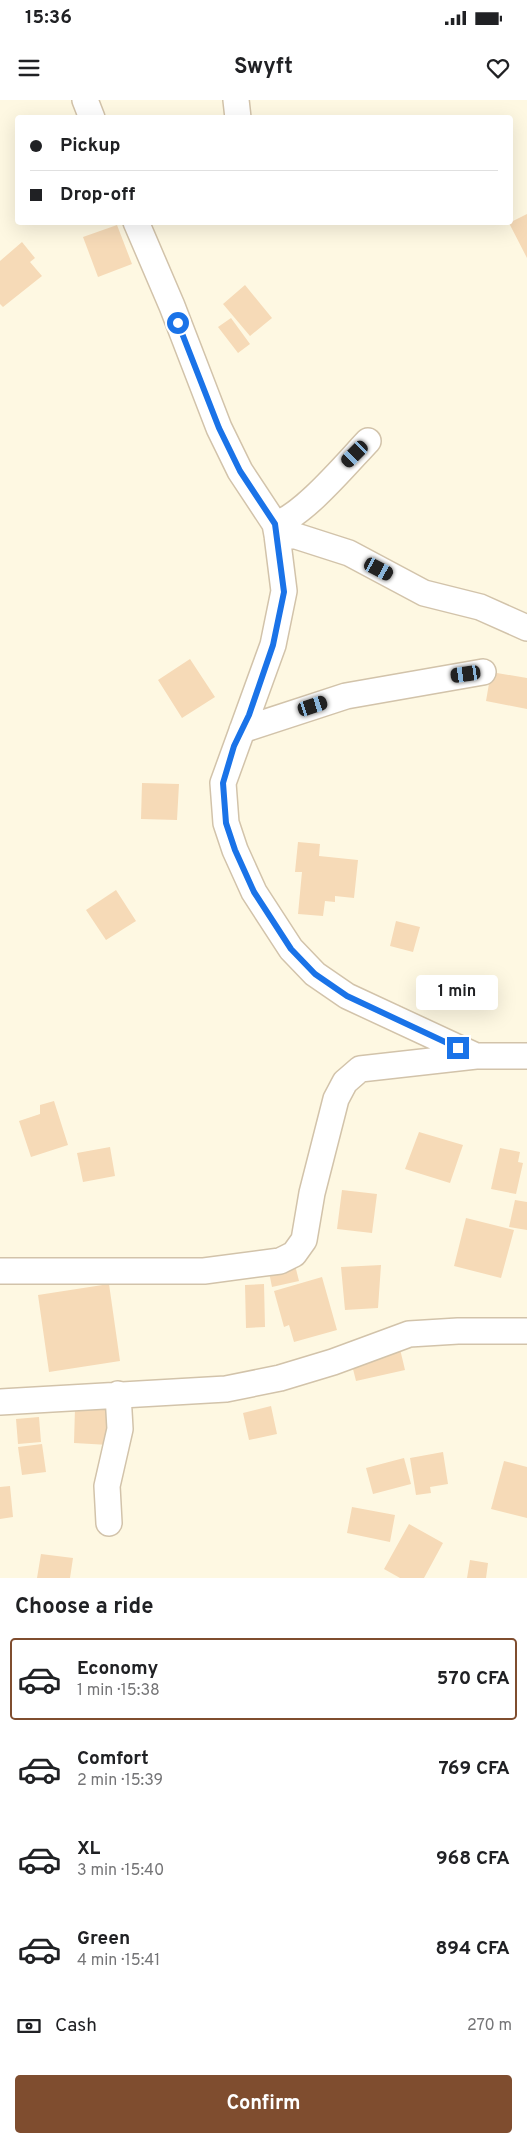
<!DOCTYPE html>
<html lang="en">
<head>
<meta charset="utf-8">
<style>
	body { margin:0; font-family:Overpass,sans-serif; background:#f6f6f6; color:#202124; height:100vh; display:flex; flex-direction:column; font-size:19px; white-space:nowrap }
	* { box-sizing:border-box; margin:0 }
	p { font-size:16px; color:#757577 }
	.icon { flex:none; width:28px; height:28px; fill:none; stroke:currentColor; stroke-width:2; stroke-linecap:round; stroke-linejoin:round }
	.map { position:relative; height:1478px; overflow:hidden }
	.panel { display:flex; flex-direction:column; background:#fff; flex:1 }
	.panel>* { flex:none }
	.hud { position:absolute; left:15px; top:15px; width:498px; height:110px; border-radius:5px; box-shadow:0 5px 20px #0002; display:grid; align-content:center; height:110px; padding:0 15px; background:#fff }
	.end { position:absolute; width:22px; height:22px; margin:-11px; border:6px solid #1a73e8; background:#fff; box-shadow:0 0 0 2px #fff }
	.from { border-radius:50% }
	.bubble { position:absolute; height:35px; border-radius:5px; background:#fff; box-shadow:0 5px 20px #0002; font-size:16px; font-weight:700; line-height:35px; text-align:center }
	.car { position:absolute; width:15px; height:30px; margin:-15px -8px; border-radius:6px; box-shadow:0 0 4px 1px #0007; background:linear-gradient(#222 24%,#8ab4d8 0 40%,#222 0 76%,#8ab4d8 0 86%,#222 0) }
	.hud b { display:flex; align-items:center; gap:18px; height:48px; font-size:19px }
	.hud b+b { border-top:1px solid #e0e0e0 }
	.hud i { width:12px; height:12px; background:#202124 }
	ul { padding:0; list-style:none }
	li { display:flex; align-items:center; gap:15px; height:82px; margin:0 10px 8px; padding:0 5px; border:2px solid transparent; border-radius:5px }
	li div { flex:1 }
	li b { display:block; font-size:19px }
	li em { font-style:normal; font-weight:700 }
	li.on { border-color:#7f4d2f }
	li>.icon { width:45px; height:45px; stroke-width:1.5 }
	h2 { padding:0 15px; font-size:22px; line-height:60px }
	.pay { display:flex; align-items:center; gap:12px; height:55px; padding:0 15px; font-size:19px }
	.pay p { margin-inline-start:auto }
	.action { display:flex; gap:10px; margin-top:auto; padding:10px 15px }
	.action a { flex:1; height:58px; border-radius:5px; background:#7f4d2f; color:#fff; font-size:20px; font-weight:700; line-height:58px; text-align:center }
	.status { display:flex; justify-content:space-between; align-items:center; height:35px; padding:0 25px; background:#fff; direction:ltr }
	.status svg { height:14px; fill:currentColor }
	header { display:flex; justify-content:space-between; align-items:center; height:65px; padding:0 15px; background:#fff; font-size:22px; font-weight:700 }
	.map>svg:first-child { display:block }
	.building { fill:#f6dab7 }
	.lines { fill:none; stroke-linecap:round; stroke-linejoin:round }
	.minor-casing { stroke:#d2c3aa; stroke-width:28 }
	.minor { stroke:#fff; stroke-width:25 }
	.route { stroke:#1a73e8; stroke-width:6 }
</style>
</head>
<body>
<div class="status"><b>15:36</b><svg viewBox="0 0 49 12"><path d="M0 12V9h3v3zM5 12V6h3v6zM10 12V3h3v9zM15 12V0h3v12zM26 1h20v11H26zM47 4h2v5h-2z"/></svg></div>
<header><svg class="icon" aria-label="menu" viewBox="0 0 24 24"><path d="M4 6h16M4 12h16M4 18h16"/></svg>Swyft<svg class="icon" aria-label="heart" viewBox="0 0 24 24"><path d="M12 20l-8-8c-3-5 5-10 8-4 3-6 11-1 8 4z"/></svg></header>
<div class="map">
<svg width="527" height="1478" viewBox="0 0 527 1478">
	<rect width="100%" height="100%" fill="#fef8e2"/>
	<!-- building -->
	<path class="building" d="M527,114V158L509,123Z
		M117,125L132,164L98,177L83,137Z
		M22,142L35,158L30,162L42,176L3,207L0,204V161Z
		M245,185L272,218L250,236L223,204Z
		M231,218L250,244L238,253L218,227Z
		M190,559L215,597L182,618L158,580Z
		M491,572L527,578V609L486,601Z
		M142,683L179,684L177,720L141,719Z
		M298,742L320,744L319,756L358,760L354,798L335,796V802L325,801L323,816L298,814L302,772H295Z
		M116,790L136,821L106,840L86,810Z
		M396,821L420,827L413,852L390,846Z
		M54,1001L68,1045L31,1057L19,1021L40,1014V1005Z
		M419,1032L463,1045L450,1083L405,1069Z
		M110,1047L115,1076L83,1082L77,1053Z
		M500,1048L520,1052L518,1062L523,1063L516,1094L491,1089Z
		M342,1090L377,1094L372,1133L337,1129Z
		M515,1100L527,1102V1130L509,1127Z
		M466,1118L514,1130L501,1178L454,1166Z
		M294,1161L299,1181L272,1187L268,1167Z
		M381,1165L378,1208L345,1210L341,1167Z
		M322,1177L337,1230L294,1242L289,1225L284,1227L274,1191Z
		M109,1184L120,1261L49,1272L38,1195Z
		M264,1184L265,1227L246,1228L245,1185Z
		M400,1249L405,1270L356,1281L351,1261Z
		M271,1306L277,1334L249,1340L243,1313Z
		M75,1308L110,1309L109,1345L74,1343Z
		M39,1317L41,1342L18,1344L16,1319Z
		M42,1344L46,1372L22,1375L18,1347Z
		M443,1352L448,1384L430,1387L431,1393L416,1395L410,1358Z
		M404,1358L411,1384L373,1394L366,1368Z
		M504,1361L527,1367V1418L491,1409Z
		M10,1386L13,1417L0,1419V1387Z
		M352,1407L395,1415L390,1442L347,1433Z
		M409,1424L443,1443L424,1478H400L384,1469Z
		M41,1454L73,1458L70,1478H37Z
		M470,1460L488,1463L486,1478H467Z"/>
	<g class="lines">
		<!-- minor casing -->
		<g class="minor-casing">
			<path id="minor" d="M85,0L92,18
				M236,0L238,18
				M136,122L172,206L219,328L240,371L275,424L277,435L284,491L273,545L223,683L226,723L235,750L254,792L291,849L315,874L347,896L476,956
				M275,424C302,417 347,363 368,341
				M277,435L296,436L349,453L424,493L480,507L527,528
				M242,630L346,596L483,572
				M0,1171H204L280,1161L294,1154L304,1140L312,1093L336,999L345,982L360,969L476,956H527
				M0,1302L226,1289L280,1278L333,1262L409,1234L458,1231H527
				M109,1423L107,1386L120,1329L118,1294"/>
		</g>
		<!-- minor -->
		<use href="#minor" class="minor"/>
	</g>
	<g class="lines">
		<!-- route -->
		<path class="route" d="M178,223L219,328L240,371L275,424L284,492L273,545L249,615L234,646L223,683L226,723L235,750L254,792L291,849L315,874L347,896L458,948"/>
	</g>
</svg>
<i class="end from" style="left:178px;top:223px"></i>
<i class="end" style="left:458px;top:948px"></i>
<div class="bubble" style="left:416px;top:875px;width:82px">1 min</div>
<i class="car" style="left:355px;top:354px;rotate:225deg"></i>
<i class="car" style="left:379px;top:469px;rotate:118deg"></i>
<i class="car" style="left:466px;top:574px;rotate:262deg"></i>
<i class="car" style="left:313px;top:606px;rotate:72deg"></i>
<div class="hud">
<b><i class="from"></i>Pickup</b>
<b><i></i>Drop-off</b>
</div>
</div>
<section class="panel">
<h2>Choose a ride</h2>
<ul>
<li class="on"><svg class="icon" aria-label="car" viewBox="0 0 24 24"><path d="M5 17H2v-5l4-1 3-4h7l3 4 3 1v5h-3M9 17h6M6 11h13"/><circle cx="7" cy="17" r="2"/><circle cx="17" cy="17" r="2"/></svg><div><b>Economy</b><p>1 min · 15:38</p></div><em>570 CFA</em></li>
<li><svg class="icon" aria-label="car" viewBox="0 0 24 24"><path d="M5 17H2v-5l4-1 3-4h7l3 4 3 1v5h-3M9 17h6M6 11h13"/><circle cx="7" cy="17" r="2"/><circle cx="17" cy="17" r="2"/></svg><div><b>Comfort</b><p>2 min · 15:39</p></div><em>769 CFA</em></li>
<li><svg class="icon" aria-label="car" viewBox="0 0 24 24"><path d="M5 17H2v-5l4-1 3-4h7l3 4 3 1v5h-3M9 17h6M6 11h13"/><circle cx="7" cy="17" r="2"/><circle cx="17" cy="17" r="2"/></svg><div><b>XL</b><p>3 min · 15:40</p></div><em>968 CFA</em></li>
<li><svg class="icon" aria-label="car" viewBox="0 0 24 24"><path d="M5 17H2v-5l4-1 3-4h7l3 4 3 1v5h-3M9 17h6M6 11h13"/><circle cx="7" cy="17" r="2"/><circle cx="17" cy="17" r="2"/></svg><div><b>Green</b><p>4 min · 15:41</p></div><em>894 CFA</em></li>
</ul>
<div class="pay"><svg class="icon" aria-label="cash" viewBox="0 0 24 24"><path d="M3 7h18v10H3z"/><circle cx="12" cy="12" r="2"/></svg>Cash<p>270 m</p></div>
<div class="action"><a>Confirm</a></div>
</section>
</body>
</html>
